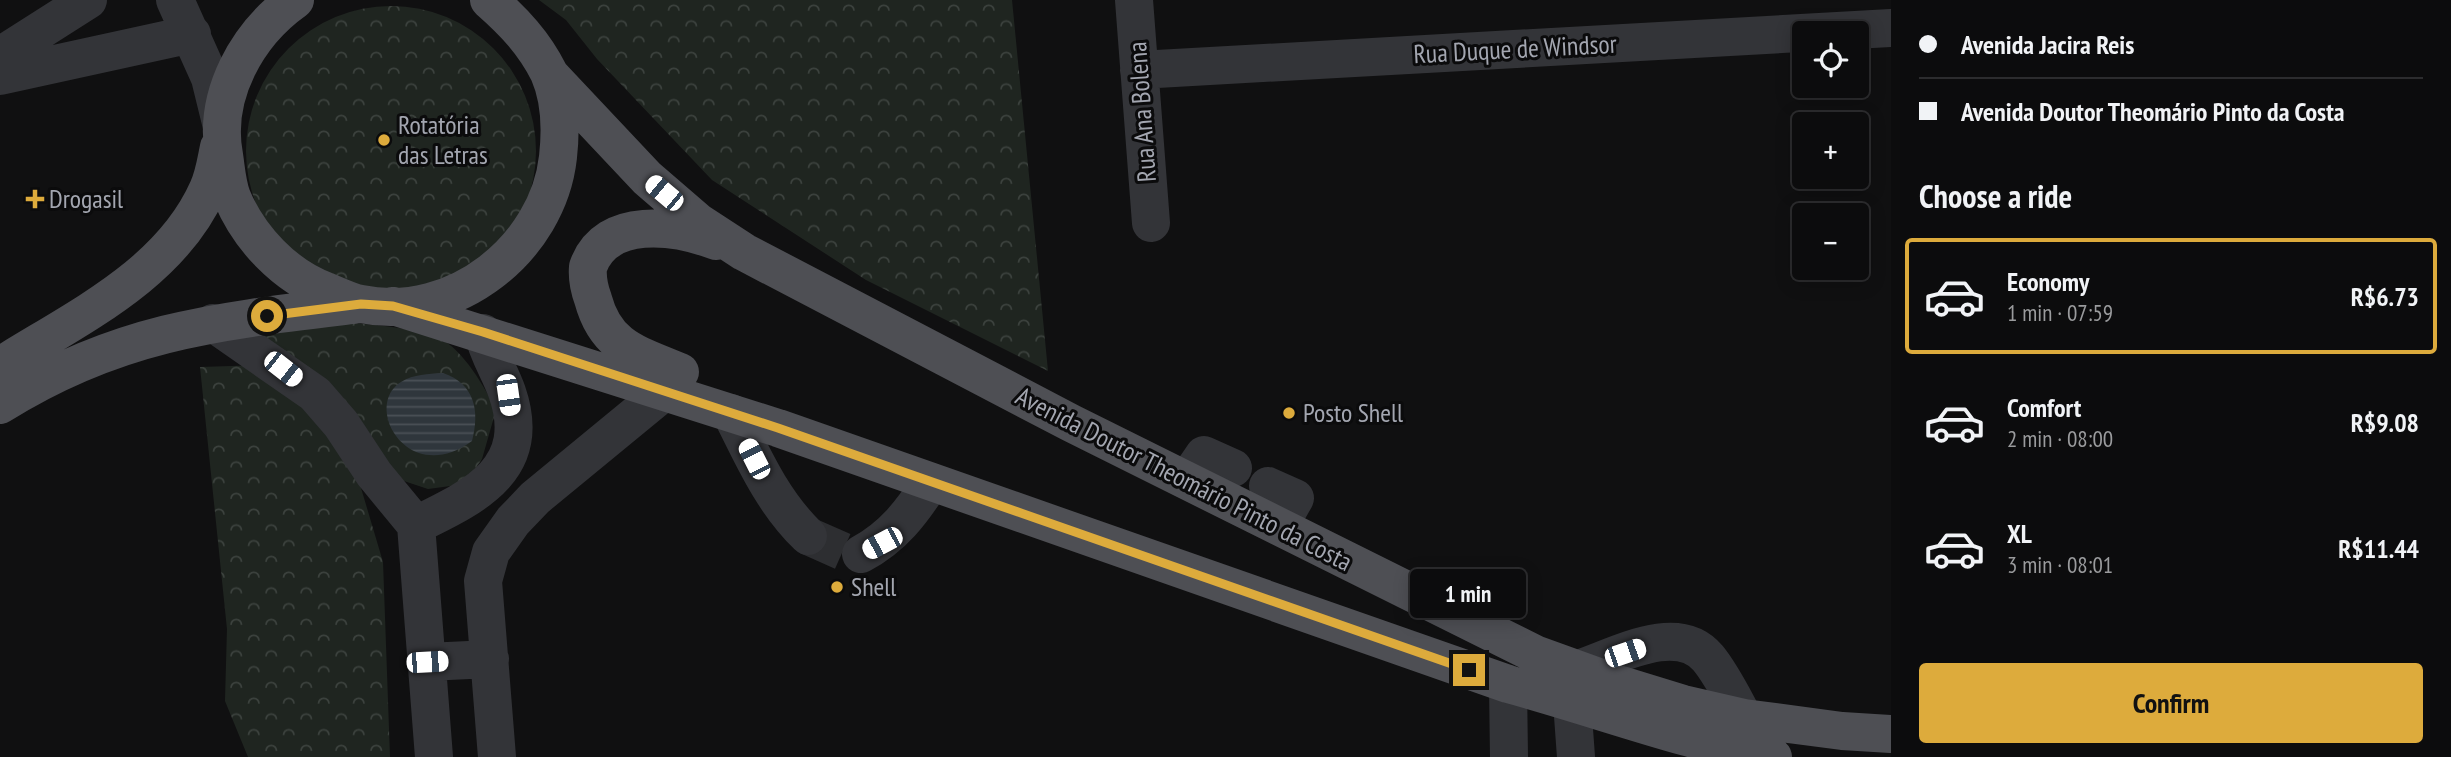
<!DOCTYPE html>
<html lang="en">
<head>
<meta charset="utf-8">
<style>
	body { margin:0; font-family:"PT Sans Narrow",sans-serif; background:#1a1a1b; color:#f1f3f6; height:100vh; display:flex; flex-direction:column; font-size:26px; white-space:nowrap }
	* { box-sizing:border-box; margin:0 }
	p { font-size:23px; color:#9a9b9d }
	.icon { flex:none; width:38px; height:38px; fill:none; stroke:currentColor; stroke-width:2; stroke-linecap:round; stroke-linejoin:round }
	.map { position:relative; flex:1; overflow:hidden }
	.drawer { display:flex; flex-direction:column; background:#0c0c0d; width:560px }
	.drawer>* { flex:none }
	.guide { display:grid; align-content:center; height:154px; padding:0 28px; background:#0c0c0d }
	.fabs { position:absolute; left:1792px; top:21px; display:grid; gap:14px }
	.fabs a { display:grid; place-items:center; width:77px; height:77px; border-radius:7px; background:#0c0c0d; box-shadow:0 4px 18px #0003,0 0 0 2px #2c2c2e; font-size:35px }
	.end { position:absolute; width:32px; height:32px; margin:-16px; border:9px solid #ddab3c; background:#111; box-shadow:0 0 0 4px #111 }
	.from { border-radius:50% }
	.bubble { position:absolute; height:49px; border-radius:7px; background:#0c0c0d; box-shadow:0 4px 18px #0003,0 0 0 2px #2c2c2e; font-size:23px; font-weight:700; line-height:49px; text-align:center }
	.car { position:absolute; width:21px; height:42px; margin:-21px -10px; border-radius:9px; box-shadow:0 0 5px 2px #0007; background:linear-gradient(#fff 24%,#345 0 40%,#fff 0 76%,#345 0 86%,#fff 0) }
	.guide b { display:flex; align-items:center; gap:24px; height:66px; font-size:26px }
	.guide b+b { border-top:2px solid #2c2c2e }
	.guide i { width:18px; height:18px; background:#f1f3f6 }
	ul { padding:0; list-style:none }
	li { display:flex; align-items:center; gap:21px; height:116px; margin:0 14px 10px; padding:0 14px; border:4px solid transparent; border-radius:7px }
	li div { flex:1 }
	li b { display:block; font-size:26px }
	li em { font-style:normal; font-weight:700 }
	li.on { border-color:#ddab3c }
	li>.icon { width:63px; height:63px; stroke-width:1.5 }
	h2 { padding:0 28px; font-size:32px; line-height:84px }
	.action { display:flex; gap:14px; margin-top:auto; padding:14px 28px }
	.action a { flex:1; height:80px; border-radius:7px; background:#ddab3c; color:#111; font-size:28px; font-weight:700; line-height:80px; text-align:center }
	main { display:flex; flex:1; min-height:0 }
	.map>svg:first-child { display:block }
	.forest { fill:url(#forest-crowns) }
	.water { fill:url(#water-rules) }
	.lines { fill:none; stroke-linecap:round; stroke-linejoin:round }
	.minor-tunnel { stroke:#2d2e31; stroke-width:38; stroke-dasharray:38 19; stroke-linecap:butt }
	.minor { stroke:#333438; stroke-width:38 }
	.major { stroke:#4e4f54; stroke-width:38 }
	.route { stroke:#ddab3c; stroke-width:9 }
	.poi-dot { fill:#ddab3c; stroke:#0b0b0c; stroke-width:2.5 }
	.labels { text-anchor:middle; stroke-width:6; stroke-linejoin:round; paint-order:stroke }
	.street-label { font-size:26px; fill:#a3a6b0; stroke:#0b0b0c }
	.poi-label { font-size:26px; fill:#a3a6b0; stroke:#0b0b0c; text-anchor:start }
</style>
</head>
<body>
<main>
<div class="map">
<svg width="1891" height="757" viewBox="0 0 1891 757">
	<defs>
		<pattern id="forest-crowns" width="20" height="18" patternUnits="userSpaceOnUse" patternTransform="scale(1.75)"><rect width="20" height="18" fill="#1f2520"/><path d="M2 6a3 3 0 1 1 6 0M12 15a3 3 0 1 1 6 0" fill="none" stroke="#3c423e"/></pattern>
		<pattern id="water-rules" width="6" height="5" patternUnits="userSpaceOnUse" patternTransform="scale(1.75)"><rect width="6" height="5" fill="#2f363c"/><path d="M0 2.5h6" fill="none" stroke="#4a5056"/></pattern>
	</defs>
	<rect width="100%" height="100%" fill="#101011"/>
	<!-- forest -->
	<path class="forest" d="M539,0H1012L1048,371L866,280L712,180L597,59L566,20Z
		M246 151a145 145 0 1 1 290 0a145 145 0 1 1-290 0Z
		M354,323C382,326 413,327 440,339C462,348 486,389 496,410L482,459L465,484L428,489L392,477L258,333Z
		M263,365L350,451L383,562L390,757H248L225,701L227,629L200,367Z"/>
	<!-- water -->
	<path class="water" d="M443,373C475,384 480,411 472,441C408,488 362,406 401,382C414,374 428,374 443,373Z"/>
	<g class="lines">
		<!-- minor-tunnel -->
		<path class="minor-tunnel" d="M808,536L844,552L861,554"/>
		<!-- minor -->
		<path class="minor" d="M175,0L210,78L222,127
			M1134,0L1151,223
			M0,56L88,0
			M1139,70L1891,28
			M0,76L192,34
			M213,323L315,394L341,424L374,474L416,525L434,757
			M731,413C753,457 772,501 808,536
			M1187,480L1204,455L1233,468
			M1268,486L1295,498L1279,526
			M416,525C473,497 534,470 507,392C500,372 488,354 483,333
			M861,554C893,537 912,512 931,482
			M427,662L490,659
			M1578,669C1615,657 1677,621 1708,658C1722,675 1733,698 1744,718
			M1508,684L1509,757
			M1572,702L1576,757
			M497,757L483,581L491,552L513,521L535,498L665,391"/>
		<!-- major -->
		<path class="major" d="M295,0C247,34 213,95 224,155C226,168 227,184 232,197C249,238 285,276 326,291C338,296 350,302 361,304C455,323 548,248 558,157C561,130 560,98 549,73C534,43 514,22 489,0
			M550,75L647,178L698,222L744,252L1071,423L1535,654L1621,685L1683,704L1744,718L1842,731L1891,734
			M393,306L778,428L1508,684C1597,708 1682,741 1773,757
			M0,366C76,318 170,275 208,189C214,176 216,161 219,147
			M680,372C637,354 606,348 593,299C589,288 587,278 588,267C606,215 676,226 716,241
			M0,405C118,331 219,321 354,305"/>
	</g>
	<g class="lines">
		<!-- route -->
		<path class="route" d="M267,316L361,304L393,306L483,332L778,428L1469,670"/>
	</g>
	<!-- markers -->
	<g class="poi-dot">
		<circle cx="384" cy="140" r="7"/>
		<path d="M31.5 188.5h7v7h7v7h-7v7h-7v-7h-7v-7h7z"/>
		<circle cx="1289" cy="413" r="7"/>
		<circle cx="837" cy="587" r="7"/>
	</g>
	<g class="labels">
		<!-- street labels -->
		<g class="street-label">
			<text transform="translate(1515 49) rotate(-3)" y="9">Rua Duque de Windsor</text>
			<text transform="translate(1142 112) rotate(-94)" y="9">Rua Ana Bolena</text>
			<text transform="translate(1184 479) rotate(27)" y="9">Avenida Doutor Theomário Pinto da Costa</text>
		</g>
		<!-- poi labels -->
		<g class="poi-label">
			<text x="398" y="134">Rotatória<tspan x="398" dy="30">das Letras</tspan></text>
			<text x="49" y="208">Drogasil</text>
			<text x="1303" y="422">Posto Shell</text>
			<text x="851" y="596">Shell</text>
		</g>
	</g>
</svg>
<div class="fabs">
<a><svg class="icon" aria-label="locate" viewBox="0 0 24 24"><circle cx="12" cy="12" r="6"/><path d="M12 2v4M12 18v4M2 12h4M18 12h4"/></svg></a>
<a>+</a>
<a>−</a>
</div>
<i class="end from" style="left:267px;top:316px"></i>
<i class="end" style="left:1469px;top:670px"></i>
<div class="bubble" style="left:1410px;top:569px;width:116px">1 min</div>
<i class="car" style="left:664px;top:193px;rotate:310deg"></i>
<i class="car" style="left:283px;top:369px;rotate:128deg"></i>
<i class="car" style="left:508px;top:395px;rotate:172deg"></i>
<i class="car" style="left:754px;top:459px;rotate:333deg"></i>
<i class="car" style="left:882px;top:543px;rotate:242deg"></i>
<i class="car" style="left:1625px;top:653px;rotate:71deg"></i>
<i class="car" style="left:427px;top:662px;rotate:87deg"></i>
</div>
<section class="drawer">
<div class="guide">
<b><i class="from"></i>Avenida Jacira Reis</b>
<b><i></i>Avenida Doutor Theomário Pinto da Costa</b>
</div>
<h2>Choose a ride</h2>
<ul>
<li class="on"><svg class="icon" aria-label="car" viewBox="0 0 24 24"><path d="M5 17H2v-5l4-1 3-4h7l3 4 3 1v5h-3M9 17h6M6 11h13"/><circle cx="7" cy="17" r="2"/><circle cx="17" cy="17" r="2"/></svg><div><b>Economy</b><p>1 min · 07:59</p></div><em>R$6.73</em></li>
<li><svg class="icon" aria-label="car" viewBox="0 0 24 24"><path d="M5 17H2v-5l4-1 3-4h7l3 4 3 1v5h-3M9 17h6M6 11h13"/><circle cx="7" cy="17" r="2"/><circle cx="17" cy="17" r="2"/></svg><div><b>Comfort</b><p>2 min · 08:00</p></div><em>R$9.08</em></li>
<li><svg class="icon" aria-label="car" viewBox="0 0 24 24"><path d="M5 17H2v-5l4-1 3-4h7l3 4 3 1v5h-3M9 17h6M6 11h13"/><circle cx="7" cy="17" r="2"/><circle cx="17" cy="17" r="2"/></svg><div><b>XL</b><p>3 min · 08:01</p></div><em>R$11.44</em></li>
</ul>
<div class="action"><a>Confirm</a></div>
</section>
</main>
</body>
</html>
